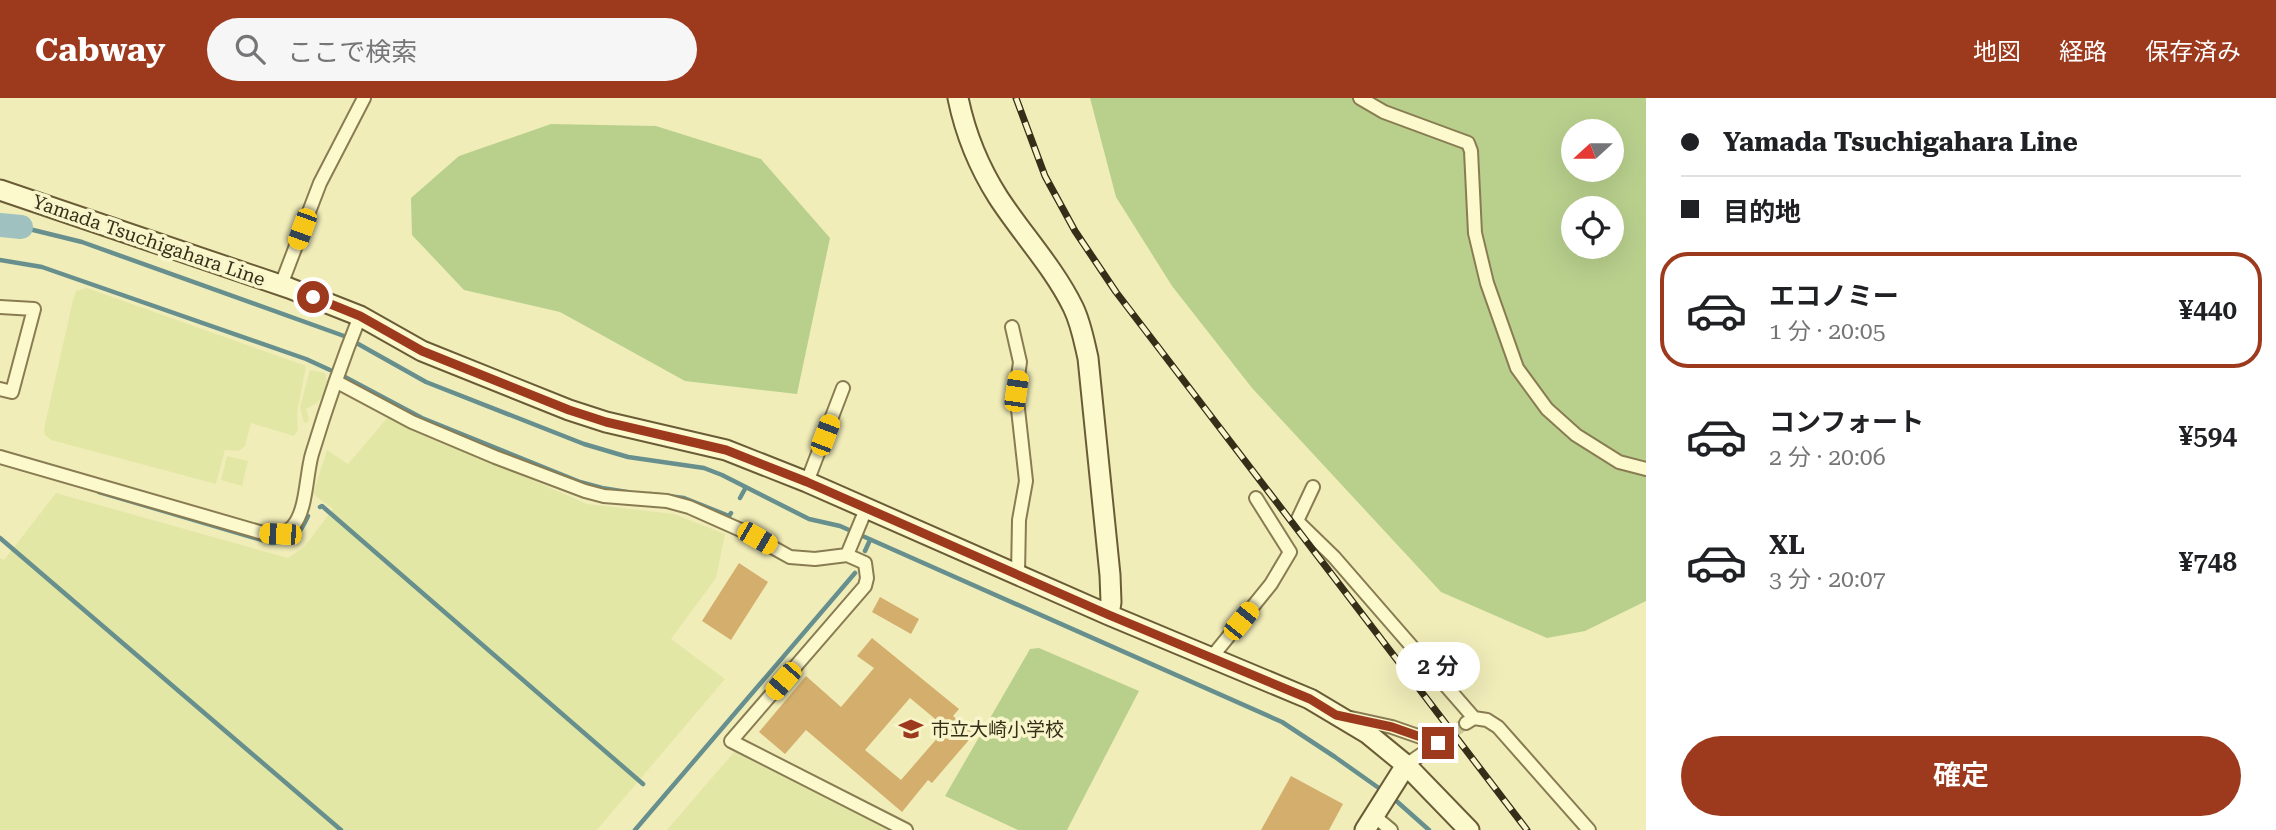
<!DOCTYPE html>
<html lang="ja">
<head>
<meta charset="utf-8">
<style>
	body { margin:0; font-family:"Roboto Serif","Noto Sans JP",serif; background:#f6f6f6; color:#202124; height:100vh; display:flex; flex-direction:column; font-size:26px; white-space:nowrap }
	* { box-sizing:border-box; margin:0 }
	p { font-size:23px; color:#757577 }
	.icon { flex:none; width:38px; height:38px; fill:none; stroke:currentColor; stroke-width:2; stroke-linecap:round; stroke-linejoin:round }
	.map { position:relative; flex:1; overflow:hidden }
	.drawer { display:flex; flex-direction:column; background:#fff; width:630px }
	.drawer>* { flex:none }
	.guide { display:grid; align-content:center; height:154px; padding:0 35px; background:#fff }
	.needle { width:46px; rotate:249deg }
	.tools { position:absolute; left:1561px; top:21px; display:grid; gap:14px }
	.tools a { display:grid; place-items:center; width:63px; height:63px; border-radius:50%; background:#fff; box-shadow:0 7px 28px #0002; font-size:35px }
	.end { position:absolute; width:32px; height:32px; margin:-16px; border:9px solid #9d3a1e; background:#fff; box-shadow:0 0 0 4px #fff }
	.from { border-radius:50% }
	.bubble { position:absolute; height:49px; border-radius:24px; background:#fff; box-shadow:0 7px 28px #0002; font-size:23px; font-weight:600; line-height:49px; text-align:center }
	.car { position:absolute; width:21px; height:42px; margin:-21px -10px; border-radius:9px; box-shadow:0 0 5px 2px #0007; background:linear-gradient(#f5c518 24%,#345 0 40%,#f5c518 0 76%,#345 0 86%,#f5c518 0) }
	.guide b { display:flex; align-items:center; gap:24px; height:66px; font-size:26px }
	.guide b+b { border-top:2px solid #e0e0e0 }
	.guide i { width:18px; height:18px; background:#202124 }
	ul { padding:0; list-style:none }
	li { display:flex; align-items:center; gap:21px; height:116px; margin:0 14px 10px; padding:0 21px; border:4px solid transparent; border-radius:28px }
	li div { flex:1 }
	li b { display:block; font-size:26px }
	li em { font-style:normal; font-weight:600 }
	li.on { border-color:#9d3a1e }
	li>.icon { width:63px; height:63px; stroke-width:1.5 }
	.action { display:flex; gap:14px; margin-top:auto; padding:14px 35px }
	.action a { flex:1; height:80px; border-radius:42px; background:#9d3a1e; color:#fff; font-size:28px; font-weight:600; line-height:80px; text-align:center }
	header { display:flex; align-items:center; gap:42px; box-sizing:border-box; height:98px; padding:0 35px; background:#9d3a1e; color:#fff }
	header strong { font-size:33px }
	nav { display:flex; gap:38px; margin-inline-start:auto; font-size:24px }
	.search { width:490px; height:63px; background:#f6f6f6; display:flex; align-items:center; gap:18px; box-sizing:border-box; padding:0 24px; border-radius:38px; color:#757577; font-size:26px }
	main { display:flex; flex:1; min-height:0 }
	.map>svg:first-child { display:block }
	.farmland { fill:#e3e7a6 }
	.green { fill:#b9d08d; fill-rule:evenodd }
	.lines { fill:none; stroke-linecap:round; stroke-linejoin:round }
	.stream { stroke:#668f8e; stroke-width:4.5 }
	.river { stroke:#9fc1bf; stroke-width:24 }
	.building { fill:#d3ae6c; fill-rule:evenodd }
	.street-tunnel { stroke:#ccc799; stroke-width:12; stroke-dasharray:12 6; stroke-linecap:butt }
	.street-casing { stroke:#897c53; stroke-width:16 }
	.secondary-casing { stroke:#6a5c36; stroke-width:23 }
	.street { stroke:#fcf9cd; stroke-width:12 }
	.secondary { stroke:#fcf9cd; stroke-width:19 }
	.rail-casing { stroke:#362e19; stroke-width:7 }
	.rail { stroke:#f8f5ca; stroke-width:4.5; stroke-dasharray:13; stroke-linecap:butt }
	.route { stroke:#9d3a1e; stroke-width:9 }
	.labels { text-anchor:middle; stroke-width:7; stroke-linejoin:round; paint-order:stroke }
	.street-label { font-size:19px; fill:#362e19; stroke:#f8f5ca }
	.poi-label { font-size:19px; fill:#362e19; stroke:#f8f5ca; text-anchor:start }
</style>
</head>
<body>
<header>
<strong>Cabway</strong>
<div class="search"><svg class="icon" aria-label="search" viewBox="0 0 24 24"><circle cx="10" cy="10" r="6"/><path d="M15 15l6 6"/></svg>ここで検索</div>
<nav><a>地図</a><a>経路</a><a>保存済み</a></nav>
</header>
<main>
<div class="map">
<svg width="1646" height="732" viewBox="0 0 1646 732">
	<rect width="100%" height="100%" fill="#f1edb9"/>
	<!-- farmland -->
	<path class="farmland" d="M87,190L306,268L297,314L298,332L294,338L251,325L245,348L239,353L225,352L216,386L51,342L45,337L44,331L73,202L76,193Z
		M310,272L325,275L327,283L324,296L317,305L306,311L309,320L308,324L304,325L300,309Z
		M388,319L587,406L674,416L725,436L716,480L671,541L725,581L597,732H0V460L4,462L56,395L288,460L304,449L333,411L313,396L327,352L348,366Z
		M227,358L248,363L242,388L221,382Z
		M734,654L888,732H667Z"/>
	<!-- green -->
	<path class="green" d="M1090,0H1646V503L1585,533L1547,540L1441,494L1252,290L1172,188L1116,99ZM1573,33H1612V72H1573ZM1573,110H1612V149H1573Z
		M551,26L656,28L761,61L830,140L797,296L685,283L560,214L464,192L412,137L411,100L459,58Z
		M1039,550L1139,593L1067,732H1018L945,698L1030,551Z"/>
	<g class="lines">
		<!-- stream -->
		<path class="stream" d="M21,129L82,144L344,238L426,284L584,346L628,359L704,370L722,377L809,421L840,428L1282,624L1335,659L1383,693
			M0,162L42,169L306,261L330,272
			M345,279L422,320L580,384L602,390L627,394
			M99,394L272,445C293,445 300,436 308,418
			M650,396L684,400L729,418L731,415
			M740,400L746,389
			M320,409L322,408L643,686
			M0,440L341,732
			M865,453L870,442
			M1393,700L1429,732
			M635,732L855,475"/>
		<!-- river -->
		<path class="river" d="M0,127L21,129"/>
	</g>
	<!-- building -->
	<path class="building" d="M739,465L768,484L731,542L702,523Z
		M880,499L919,521L911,536L872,514Z
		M872,540L959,611L953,618L974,636L932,685L928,682L902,714L806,632L785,656L759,634L806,578L841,609L874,570L857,558ZM910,600L946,630L901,682L865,652Z
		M1291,678L1343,706L1329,732H1261Z"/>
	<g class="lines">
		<!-- street-tunnel -->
		<path class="street-tunnel" d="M1438,645L1466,625"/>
		<!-- street casing -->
		<g class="street-casing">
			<path id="street" d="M1360,0L1384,14L1468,45L1471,53L1475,135L1487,185L1517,270L1547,311L1576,337L1619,364L1646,371
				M281,187L320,85L364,0
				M0,209L34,211L12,294L0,291
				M1012,229L1020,264L1016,293L1026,383L1019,422L1018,476
				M337,284L412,324L495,359L585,393L604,398L667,403L689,409L743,433L790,459L815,461L847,457L865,465L867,480L865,488L731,643L906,732
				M0,359L263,435C274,436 285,437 293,428C307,412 306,376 312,356C326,310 342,263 360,218
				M807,384L843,290
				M1313,389L1297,423L1334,459L1474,620
				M847,457L866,411
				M1211,560L1271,486L1290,454L1256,400
				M1351,620L1392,629L1438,645
				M1466,625L1474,620L1487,622L1498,629L1589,732
				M1406,667L1438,645
				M1373,717L1391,732"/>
		</g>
		<!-- secondary casing -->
		<g class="secondary-casing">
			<path id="secondary" d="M958,0C965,34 979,69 998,99C1022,136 1054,170 1073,209C1081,225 1084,243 1088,260L1110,477L1111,504L1109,517
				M0,92L289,190L360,218L422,253L569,312L606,324L726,352L807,384L1109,517L1310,601L1367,635L1406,667L1469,732
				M1365,732L1406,667"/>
		</g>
		<!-- street -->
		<use href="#street" class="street"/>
		<!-- secondary -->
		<use href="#secondary" class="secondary"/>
		<!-- rail casing -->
		<g class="rail-casing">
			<path id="rail" d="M1016,0L1045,78L1075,133L1116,194L1527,732"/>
		</g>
		<!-- rail -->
		<use href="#rail" class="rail"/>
	</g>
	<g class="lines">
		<!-- route -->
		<path class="route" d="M313,199L360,218L422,253L569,312L606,324L726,352L807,384L1109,517L1310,601L1336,617L1392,629L1438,645"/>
	</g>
	<!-- icons -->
	<defs>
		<g id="school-bare" transform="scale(1.89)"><path d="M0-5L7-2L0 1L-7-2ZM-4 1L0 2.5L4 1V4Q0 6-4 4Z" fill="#9d3a1e" stroke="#f8f5ca" stroke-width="2.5" paint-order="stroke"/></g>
	</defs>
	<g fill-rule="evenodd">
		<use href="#school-bare" x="911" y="631"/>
	</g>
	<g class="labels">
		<!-- street labels -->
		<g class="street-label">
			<text transform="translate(149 142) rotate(19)" y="7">Yamada Tsuchigahara Line</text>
		</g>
		<!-- poi labels -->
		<g class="poi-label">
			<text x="931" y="638">市立大崎小学校</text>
		</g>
	</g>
</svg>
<div class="tools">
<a><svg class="needle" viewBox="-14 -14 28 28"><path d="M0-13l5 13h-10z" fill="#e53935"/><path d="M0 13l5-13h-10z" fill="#757577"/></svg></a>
<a><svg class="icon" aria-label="locate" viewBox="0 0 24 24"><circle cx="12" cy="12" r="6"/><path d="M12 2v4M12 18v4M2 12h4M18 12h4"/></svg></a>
</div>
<i class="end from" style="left:313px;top:199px"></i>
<i class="end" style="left:1438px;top:645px"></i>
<div class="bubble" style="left:1396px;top:544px;width:84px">2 分</div>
<i class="car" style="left:302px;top:131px;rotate:200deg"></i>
<i class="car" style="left:1016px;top:293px;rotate:8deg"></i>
<i class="car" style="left:825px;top:337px;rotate:21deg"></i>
<i class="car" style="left:280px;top:436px;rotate:272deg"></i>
<i class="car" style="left:757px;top:440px;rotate:120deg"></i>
<i class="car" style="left:1241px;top:523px;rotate:39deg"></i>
<i class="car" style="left:783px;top:583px;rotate:221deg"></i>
</div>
<section class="drawer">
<div class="guide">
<b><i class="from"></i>Yamada Tsuchigahara Line</b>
<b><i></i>目的地</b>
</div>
<ul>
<li class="on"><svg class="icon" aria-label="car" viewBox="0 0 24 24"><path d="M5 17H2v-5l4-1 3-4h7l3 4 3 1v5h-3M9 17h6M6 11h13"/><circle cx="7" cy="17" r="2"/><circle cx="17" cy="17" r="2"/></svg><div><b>エコノミー</b><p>1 分 · 20:05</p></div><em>¥440</em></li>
<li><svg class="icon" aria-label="car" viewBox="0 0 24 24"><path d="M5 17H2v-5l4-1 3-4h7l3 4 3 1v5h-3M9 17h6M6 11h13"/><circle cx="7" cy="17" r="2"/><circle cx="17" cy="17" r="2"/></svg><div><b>コンフォート</b><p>2 分 · 20:06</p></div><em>¥594</em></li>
<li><svg class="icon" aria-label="car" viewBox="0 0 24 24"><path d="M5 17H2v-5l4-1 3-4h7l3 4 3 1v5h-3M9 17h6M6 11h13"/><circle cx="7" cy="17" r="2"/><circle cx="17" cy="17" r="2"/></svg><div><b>XL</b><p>3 分 · 20:07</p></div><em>¥748</em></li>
</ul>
<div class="action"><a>確定</a></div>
</section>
</main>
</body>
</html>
